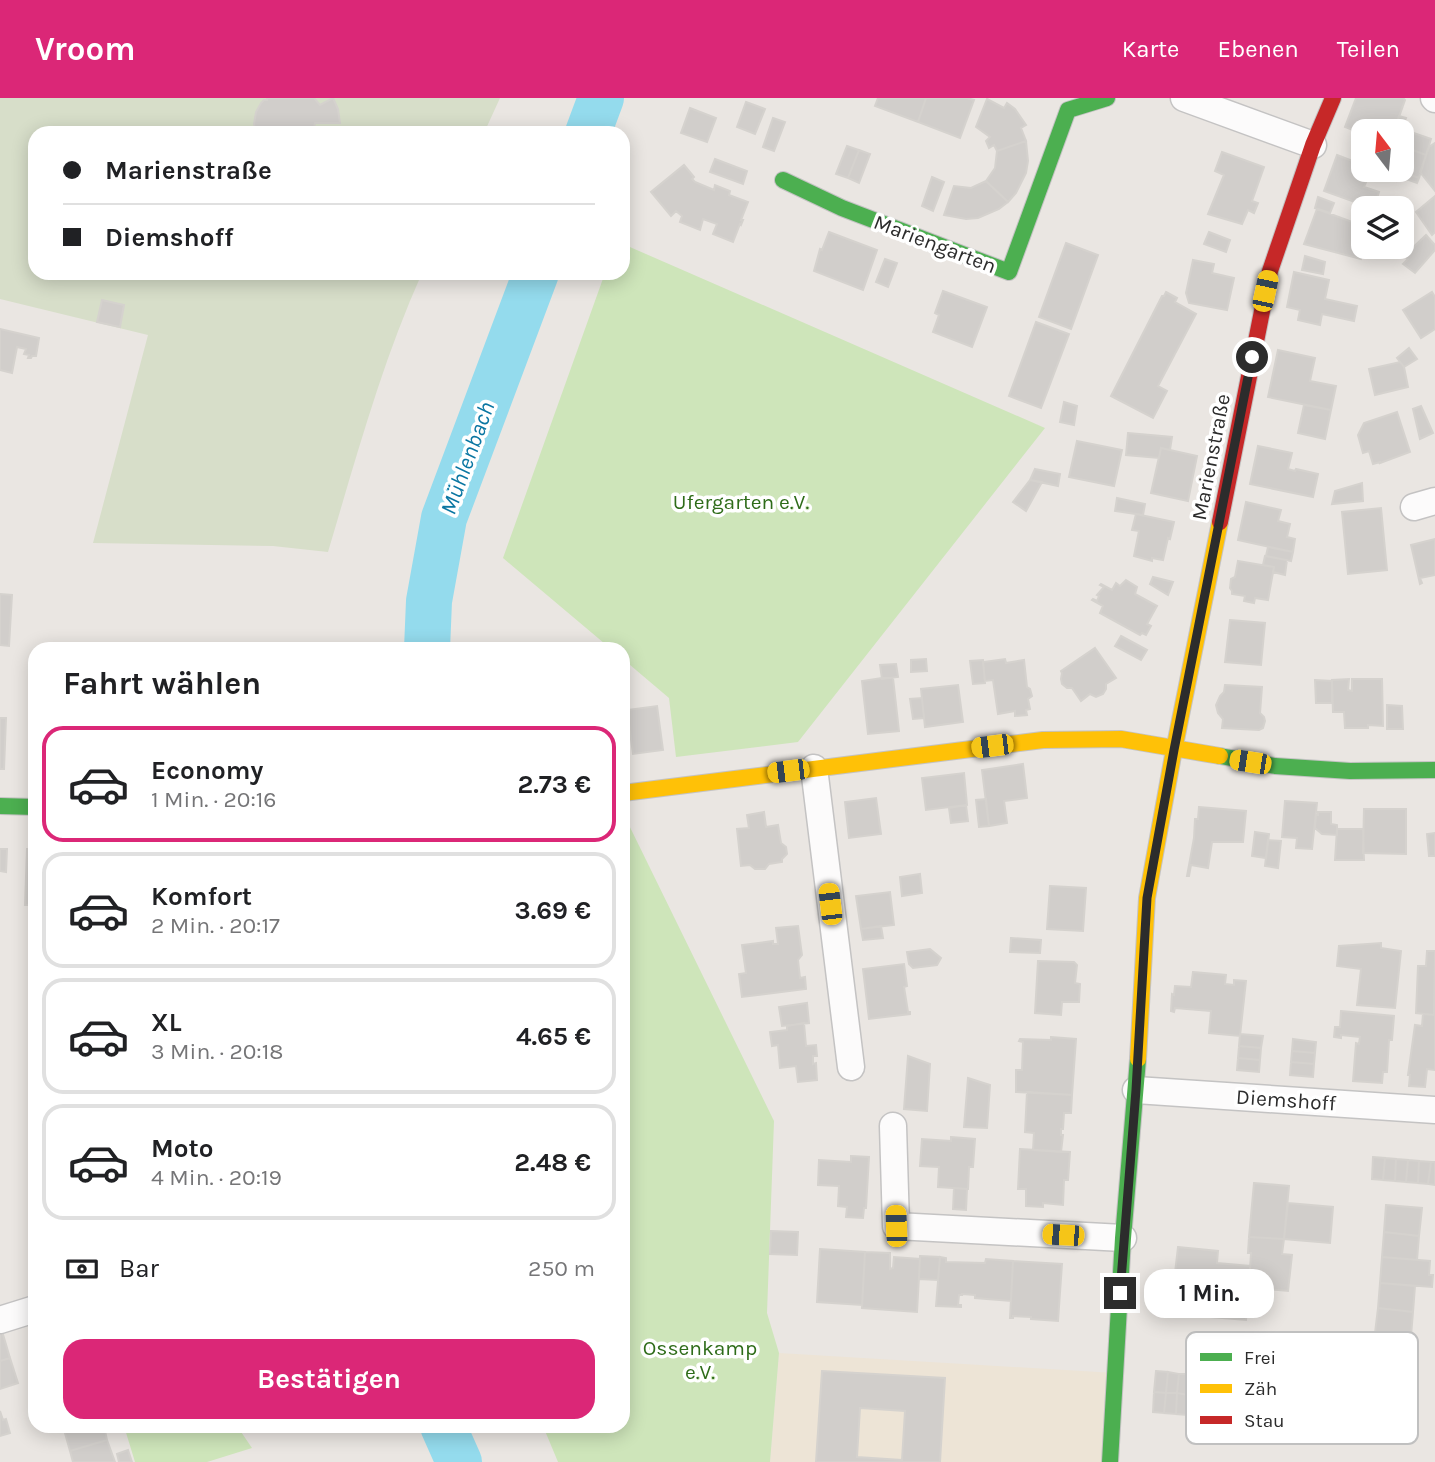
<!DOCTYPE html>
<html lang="de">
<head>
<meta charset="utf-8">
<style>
	body { margin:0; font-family:Karla,sans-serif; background:#f6f6f6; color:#202124; height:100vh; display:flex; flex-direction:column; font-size:26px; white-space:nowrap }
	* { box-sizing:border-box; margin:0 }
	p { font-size:23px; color:#757577 }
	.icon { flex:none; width:38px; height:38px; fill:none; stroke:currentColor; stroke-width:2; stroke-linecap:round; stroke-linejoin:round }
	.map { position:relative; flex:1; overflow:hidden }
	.side { position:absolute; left:28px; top:544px; width:602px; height:791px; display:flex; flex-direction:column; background:#fff; border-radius:21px; box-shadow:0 4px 18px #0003 }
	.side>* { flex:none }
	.hud { position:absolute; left:28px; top:28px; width:602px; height:154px; border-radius:21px; box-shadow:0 4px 18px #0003; display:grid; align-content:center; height:154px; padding:0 35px; background:#fff }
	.needle { width:46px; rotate:344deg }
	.controls { position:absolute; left:1351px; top:21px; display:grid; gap:14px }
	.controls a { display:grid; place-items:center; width:63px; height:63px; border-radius:14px; background:#fff; box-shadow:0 4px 18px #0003; font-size:35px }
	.end { position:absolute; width:32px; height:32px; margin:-16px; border:9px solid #2c2c2c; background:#fff; box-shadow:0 0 0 4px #fff }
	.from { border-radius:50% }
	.bubble { position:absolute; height:49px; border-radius:21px; background:#fff; box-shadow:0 4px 18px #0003; font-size:23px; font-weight:700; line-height:49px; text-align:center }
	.car { position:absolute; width:21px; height:42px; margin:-21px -10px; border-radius:9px; box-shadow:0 0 5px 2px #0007; background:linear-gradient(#f5c518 24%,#345 0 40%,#f5c518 0 76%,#345 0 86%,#f5c518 0) }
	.hud b { display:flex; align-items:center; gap:24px; height:66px; font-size:26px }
	.hud b+b { border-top:2px solid #e0e0e0 }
	.hud i { width:18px; height:18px; background:#202124 }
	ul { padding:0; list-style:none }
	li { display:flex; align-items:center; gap:21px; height:116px; margin:0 14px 10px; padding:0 21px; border:4px solid #e0e0e0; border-radius:21px }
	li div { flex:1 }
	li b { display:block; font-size:26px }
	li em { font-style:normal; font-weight:700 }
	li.active { border-color:#db2777 }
	li>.icon { width:63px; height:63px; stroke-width:1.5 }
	h2 { padding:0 35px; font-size:32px; line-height:84px }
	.pay { display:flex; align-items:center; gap:18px; height:77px; padding:0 35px; font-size:26px }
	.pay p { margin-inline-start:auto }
	.action { display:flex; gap:14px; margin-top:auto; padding:14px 35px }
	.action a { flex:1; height:80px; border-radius:21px; background:#db2777; color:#fff; font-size:28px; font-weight:700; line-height:80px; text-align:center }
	header { display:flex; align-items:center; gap:42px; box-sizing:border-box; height:98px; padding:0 35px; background:#db2777; color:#fff }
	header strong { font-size:33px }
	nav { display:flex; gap:38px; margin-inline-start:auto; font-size:24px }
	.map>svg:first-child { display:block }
	.education { fill:#ede4d6 }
	.green { fill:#cee5ba }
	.cemetery { fill:#d7dec9 }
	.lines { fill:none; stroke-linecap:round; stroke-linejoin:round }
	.river { stroke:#94dbed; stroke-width:46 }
	.building { fill:#d1cecb; stroke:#d5d2ce; stroke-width:2; fill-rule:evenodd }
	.street-casing { stroke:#c4c3c3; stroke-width:29 }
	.fast-casing { stroke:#c4c3c3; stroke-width:18 }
	.slow-casing { stroke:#c4c3c3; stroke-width:18 }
	.jam-casing { stroke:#c4c3c3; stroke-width:18 }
	.street { stroke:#fcfbfb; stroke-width:26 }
	.fast { stroke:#4caf50; stroke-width:16 }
	.slow { stroke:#ffc107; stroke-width:16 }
	.jam { stroke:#c62828; stroke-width:16 }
	.route { stroke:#2c2c2c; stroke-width:9 }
	.labels { text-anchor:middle; stroke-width:7; stroke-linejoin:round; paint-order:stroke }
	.street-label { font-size:21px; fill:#2c2c2c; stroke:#fff }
	.park-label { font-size:21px; fill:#2e6c19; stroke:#fff }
	.water-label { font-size:23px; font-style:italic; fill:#0a76a2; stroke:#fff }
	.key { fill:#fff; stroke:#c0c0c0; stroke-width:2 }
	.key-label { font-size:19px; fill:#2c2c2c }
</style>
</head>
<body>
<header>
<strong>Vroom</strong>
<nav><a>Karte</a><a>Ebenen</a><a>Teilen</a></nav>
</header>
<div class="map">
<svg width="1435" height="1364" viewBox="0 0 1435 1364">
	<rect width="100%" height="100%" fill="#eae6e2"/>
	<!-- education -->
	<path class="education" d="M779,1255L1115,1275L1110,1364H770Z"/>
	<!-- green -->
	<path class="green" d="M623,146L1045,330L798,644L676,659L669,600L623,561V551H611L503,460L605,175H623Z
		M625,719L774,1023L767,1215L779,1255L770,1364H558L543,1328H623V720Z
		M124,1328H237L252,1350L207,1364H135Z"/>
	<!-- cemetery -->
	<path class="cemetery" d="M0,0H500L484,35H35V175H422C382,264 356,360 328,454L273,448L93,445L148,237L0,201Z"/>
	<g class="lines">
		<!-- river -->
		<path class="river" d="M588,35L601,0
			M427,551L429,503L444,420L536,175
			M443,1328L459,1364"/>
	</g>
	<!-- building -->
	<path class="building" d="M267,0H314L320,7L333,0L338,11L340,25H315L313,35H256L254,26L256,14L261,5L264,2H267Z
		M878,0H926L918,24L875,8Z
		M926,0H967L974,2L960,40L918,24Z
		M1356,0H1403L1405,2L1394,33H1363V36L1345,29Z
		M987,1L1004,10L1007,5L1015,11L1026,27L1021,30L1026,43L997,53L994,47L989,50L986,43L990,39L976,29Z
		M746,4L765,11L755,36L737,29Z
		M690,10L716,20L707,44L681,35Z
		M1399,18L1406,20L1402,31L1431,41L1426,57L1402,48V33H1394Z
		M773,20L785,24L774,53L763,49Z
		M1026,43L1028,63L1026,75L1016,95L1008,104L986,83L995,70L997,53Z
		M1435,45V93L1420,74L1429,49Z
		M847,48L859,52L848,80L836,76Z
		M1402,48L1426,57L1419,80L1397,72H1402Z
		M859,52L870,56L859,85L848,80Z
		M1222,54L1264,69L1252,103L1258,105L1254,115L1248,112L1242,126L1208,116L1224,77L1215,73Z
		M1337,57L1363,67V72H1371L1364,89L1379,94L1374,110H1363V116L1352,111L1355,104L1324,93Z
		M715,61L747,73L743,86L710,74Z
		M684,67L694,79L692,81L695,84L714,92L715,87L730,93L729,97L748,104L741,122H743L741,127L740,126L733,144L713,136L717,126L703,121L700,132L680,124L682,118L676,113L671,118L651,94Z
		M1380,72H1397L1419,80L1417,85L1398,78L1396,83L1378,77Z
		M932,79L944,84L933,113L922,108Z
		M986,83L1008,104L999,111L978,120L966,121L944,117L954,88L971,90Z
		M1435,98V134L1432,137L1416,114Z
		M1318,99L1334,105L1330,115L1315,110Z
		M1317,111L1363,128V149H1365L1361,161L1304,146Z
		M829,134L877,152L863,192L814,173L820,151L822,152Z
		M1209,134L1230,142L1226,154L1204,146Z
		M1426,137L1435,147V152L1415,175L1403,166L1408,161L1404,158Z
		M1066,145L1098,157L1071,231L1039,219Z
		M1305,158L1325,164L1323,176L1302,172Z
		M885,161L897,165L888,189L876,184Z
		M1193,162L1214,166L1212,175L1234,180L1227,212L1189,205L1186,195Z
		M1294,174L1329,182L1325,201L1357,208L1354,223L1322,216L1320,227L1298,222L1300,212L1287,209Z
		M943,193L987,209L972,249L933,234L939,217L935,215Z
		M1166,194L1177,200L1175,204L1196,216L1158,288L1167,293L1153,320L1111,298L1162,198H1164Z
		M1432,194L1435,199V231L1421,240L1403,212Z
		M102,202L124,207L120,229L97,224Z
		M1036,224L1069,236L1041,310L1009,298Z
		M0,231L39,240L36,258H32L31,260H28L29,257L24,256L26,251L17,249L12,275L0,272Z
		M1409,250L1417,261L1404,269L1397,260Z
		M1278,252L1315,260L1310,283L1336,288L1331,312L1268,299Z
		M1400,264L1404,269L1408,289L1375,297L1369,271Z
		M1064,304L1077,308L1074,327L1060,324Z
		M1304,307L1331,312L1325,341L1298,335Z
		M1421,308L1433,335L1420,341L1413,311Z
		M1397,314L1410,354L1380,365V364L1373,366L1369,353L1363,355L1358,337L1364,325Z
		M1128,335L1172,339L1170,352L1161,350L1159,360L1126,357Z
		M1077,343L1122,352L1114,388L1069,379Z
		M1258,348L1292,355L1288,371L1295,373L1296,371L1318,376L1313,399L1250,386Z
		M1161,350L1197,358L1188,403L1151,395Z
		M1035,371L1060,376L1058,388L1030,382Z
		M1030,382L1042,384L1026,413L1013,404Z
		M1362,385L1363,403L1332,406L1335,393Z
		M1117,400L1145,406L1143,417L1115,413Z
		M1246,404L1281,412L1278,423L1290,426L1287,439L1295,441L1293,454L1238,442Z
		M1381,410L1387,472L1348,476L1342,414Z
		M1136,416L1174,424L1170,441L1168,440L1163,462L1152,460V463L1134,458L1139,433L1132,432Z
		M1435,441V477L1420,480L1422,485L1420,486L1411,447Z
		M1268,449L1293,454L1291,463L1266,458Z
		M1265,458L1287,462L1285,477L1273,474L1274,469L1263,467Z
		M1238,463L1274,469L1268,502L1255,500L1254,505L1244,503L1245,498L1232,496V493L1230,490L1231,481L1235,479Z
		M1153,479L1173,484L1168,497L1150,486Z
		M1126,482L1137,489L1135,496L1157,508L1147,526L1151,528L1146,537L1142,535L1140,537L1100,515L1103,508L1092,502L1093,501L1097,503L1099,498L1097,497L1104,489L1100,487L1101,486L1112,492L1116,485L1120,488Z
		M0,496L12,497L9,548L0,547Z
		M1230,522L1265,525L1261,567L1225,564Z
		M1121,538L1147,552L1141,562L1115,548Z
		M1095,550L1116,580L1106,586V591L1103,596L1096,599L1090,596L1081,603L1072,590H1067L1062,586L1061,581L1062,575L1061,573Z
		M926,561L927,573L911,574V562Z
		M1005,561L1006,565L1024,562L1027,589L1030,591L1032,598L1028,601L1030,611L1026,612L1027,617L1015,618V613L998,616L993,582L985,583L983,564Z
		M983,562L985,585L973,586L970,563Z
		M896,566L898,579L882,581L880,567Z
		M882,580H893L899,633L868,636L862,583Z
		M1349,581L1348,592L1352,593V581H1382L1383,628L1368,627V630H1345L1344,614H1333L1332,582Z
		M1315,582L1332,583V605H1316Z
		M958,587L963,624L925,629L921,591Z
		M1225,587L1262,589L1260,615L1264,619L1265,623L1263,630L1259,632L1222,630L1223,621L1218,615L1216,607L1220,598L1224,594Z
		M922,600L924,620L913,621L910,601Z
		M1387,607L1402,608L1403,631H1387Z
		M657,608L663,652L633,656L627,612Z
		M0,620H6L4,671H0Z
		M1023,666L1027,700L1004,703L1007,725L989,728L982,672Z
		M964,675L967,707L926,712L922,680Z
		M876,700L881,736L849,740L845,704Z
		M986,701L989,728L979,729L976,702Z
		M1285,703L1317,705L1312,751L1296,750L1297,740L1282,739Z
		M966,707L968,723L951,725L949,710Z
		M1199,709L1246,713L1243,744H1212L1208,770L1191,767L1189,778H1187L1194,740L1195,721H1198Z
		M1364,711H1406V756L1363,755Z
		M764,714L766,729L778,727L781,745L786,749L787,756L782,761V764L769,766L765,771H755L750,767L741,768L737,731L749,730L747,717Z
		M1318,714H1331V726L1337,727V737L1322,736L1315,730L1316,717H1318Z
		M1337,731H1363L1364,762H1335Z
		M1255,734L1269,736L1266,760L1252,758Z
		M1435,735V758H1429L1427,736Z
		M1268,742L1281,743L1278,770L1265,768Z
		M0,751H7L6,774L0,773Z
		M27,751H35V807H25Z
		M920,776L922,795L902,798L900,779Z
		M1050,788L1086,790L1083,833L1047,831Z
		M890,794L894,827L861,831L856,798Z
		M798,828L802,857L798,862L800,880L805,879L806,891L742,899L739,876L746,875L742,847L773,843V846H778L776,830Z
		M881,828L883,840L863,842L861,831Z
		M1011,840L1041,842L1040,855L1010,854Z
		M1381,845V850L1401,853L1395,910L1357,907L1361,871L1337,868L1339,848Z
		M930,851L941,860L937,867L913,870L909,866L907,854Z
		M1427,853H1435L1434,917L1416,915L1418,868H1426Z
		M1038,863L1074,864L1077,867L1075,885L1080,886L1079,904H1062L1061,917L1035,915Z
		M904,866L907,888L904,889L908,914H910V916L869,921L863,871Z
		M1193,874L1226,877L1225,886L1234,887V882L1246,883L1240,938L1209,935L1211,913L1175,910L1174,914L1171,913L1172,896L1174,897L1175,888L1191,889Z
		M807,905L809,925L782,928L779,909Z
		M1341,913L1394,918L1392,942H1389L1387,974H1383L1382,985L1353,983L1356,945L1359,946L1360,939L1341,937V940L1334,939L1335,929H1340Z
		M1423,916L1435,917V972L1427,971L1425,989L1409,988L1410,977H1408L1415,927L1422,928Z
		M804,925L806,948L816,947L817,958H813V966L816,965L817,982L798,984L796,968L780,970L778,947L772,948L770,934L787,932V928Z
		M1240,936L1263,938L1261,950L1239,948Z
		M1051,939L1076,941L1072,997L1016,994V972H1022L1023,944L1019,943L1020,941L1051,942Z
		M1293,941L1316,944L1315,955L1292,953Z
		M1239,948L1261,950L1260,962L1238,960Z
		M1292,953L1315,955L1314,966L1291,964Z
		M908,958L930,966L927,1013L904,1011Z
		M1238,960L1260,962L1259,974L1237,972Z
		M1291,964L1314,966L1313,979L1290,977Z
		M968,980L990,987L987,1030L964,1029Z
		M1027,994L1072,997L1071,1015H1064L1063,1031H1061V1037H1063L1061,1054L1033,1052L1034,1035L1025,1034Z
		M951,1039L975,1041L973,1069H969L968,1091L938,1089L939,1069L920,1068L922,1041L951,1043Z
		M1020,1051L1070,1054L1068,1082H1064L1063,1107L1043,1105V1109L1026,1108V1091H1018Z
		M851,1058L869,1059L866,1110H864L863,1120L846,1119L847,1109L838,1108L839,1088L818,1087L819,1062L851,1064Z
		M1373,1059L1385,1060L1383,1082L1372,1081Z
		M1385,1060L1396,1061L1395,1083L1383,1082Z
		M1396,1061L1408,1062L1406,1084L1395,1083Z
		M1408,1062L1419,1063L1418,1085L1406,1084Z
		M1419,1063L1431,1064L1428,1086L1418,1085Z
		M1431,1064H1435V1087L1428,1086Z
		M1254,1085L1289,1088L1284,1141L1249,1139Z
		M954,1090L967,1091L966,1112L953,1111Z
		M1288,1105L1333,1109L1330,1145L1284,1141Z
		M1386,1107L1422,1110L1419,1138L1384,1134Z
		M771,1133L798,1134L797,1157L770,1156Z
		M1384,1134L1419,1138L1417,1162L1382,1159Z
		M1249,1139L1284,1141L1282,1156L1292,1157L1288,1193L1249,1189L1251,1155H1248Z
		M1178,1149L1218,1153L1217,1165L1250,1168V1182L1175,1175Z
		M820,1151L865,1154L862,1207L817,1204Z
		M865,1154L890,1155V1171L893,1170L894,1159L920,1161L917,1214L862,1210Z
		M920,1158L940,1159L938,1182L919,1181Z
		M940,1159L946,1160V1164L985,1165L986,1161L1013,1163L1011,1203L975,1200V1197L962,1196V1197H959L958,1207H961V1209L936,1208Z
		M1382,1159L1430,1163L1429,1177H1433L1432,1189L1380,1185Z
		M1013,1163L1062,1166L1058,1223L1031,1221V1219L1013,1218V1220H1010Z
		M1175,1175L1250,1182L1246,1222L1211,1219L1214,1189L1174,1185Z
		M1380,1185L1415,1188L1413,1214L1378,1210Z
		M1378,1210L1413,1214L1411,1238L1375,1235Z
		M0,1233H2L10,1260L0,1263Z
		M10,1260L18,1285L0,1291V1263Z
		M822,1273L945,1280L940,1364H816ZM860,1310L905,1313L902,1362L857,1359Z
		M1156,1273L1168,1274L1166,1295L1154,1294Z
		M1168,1274L1179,1276L1177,1295H1166Z
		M1179,1276H1190L1188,1297L1177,1295Z
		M1154,1294L1166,1295L1164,1315L1153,1314Z
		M1166,1295H1177L1176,1316L1164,1315Z
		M1177,1295L1188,1297L1187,1317L1176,1316Z
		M0,1313L3,1322L6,1321L10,1335L0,1338Z
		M63,1328H104L107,1342L70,1353Z
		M107,1342L115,1364H73L70,1353Z
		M128,1352L132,1364H119L117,1356Z"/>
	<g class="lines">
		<!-- street casing -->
		<g class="street-casing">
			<path id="street" d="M1184,0L1313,47
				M1434,0L1435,1
				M1414,409L1435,403
				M814,670L851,969
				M1136,992L1435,1012
				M893,1028L896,1128L1123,1140
				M0,1222L35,1211"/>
		</g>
		<!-- fast casing -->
		<g class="fast-casing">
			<path id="fast" d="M783,82L842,110L1009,174L1068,12L1107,0
				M1220,658L1275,668L1350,673L1435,672
				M0,708L35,709
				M1110,1364L1123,1140L1138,961"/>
		</g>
		<!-- slow casing -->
		<g class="slow-casing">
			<path id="slow" d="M623,695L1043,642L1121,641L1220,658
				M1138,961L1147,800L1174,652L1220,424"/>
		</g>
		<!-- jam casing -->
		<g class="jam-casing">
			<path id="jam" d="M1220,424L1270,173L1313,47L1333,0"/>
		</g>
		<!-- street -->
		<use href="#street" class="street"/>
		<!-- fast -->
		<use href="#fast" class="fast"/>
		<!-- slow -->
		<use href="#slow" class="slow"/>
		<!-- jam -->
		<use href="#jam" class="jam"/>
	</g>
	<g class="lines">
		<!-- route -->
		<path class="route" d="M1120,1195L1136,992L1147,800L1174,652L1252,259"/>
	</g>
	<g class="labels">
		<!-- street labels -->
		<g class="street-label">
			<text transform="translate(935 146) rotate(21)" y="7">Mariengarten</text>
			<text transform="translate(1211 359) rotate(-79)" y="7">Marienstraße</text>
			<text transform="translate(1286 1002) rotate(4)" y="7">Diemshoff</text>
		</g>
		<!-- park labels -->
		<g class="park-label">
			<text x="741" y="411">Ufergarten e.V.</text>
			<text x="700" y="1257">Ossenkamp<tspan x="700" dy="24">e.V.</tspan></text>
		</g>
		<!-- water labels -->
		<g class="water-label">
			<text transform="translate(467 360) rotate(-70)" y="8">Mühlenbach</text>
		</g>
	</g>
	<!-- legend -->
	<rect x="1186" y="1234" width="232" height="112" rx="10" class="key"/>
	<rect x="1200" y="1255" width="32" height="8" fill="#4caf50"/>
	<rect x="1200" y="1286" width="32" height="9" fill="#ffc107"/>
	<rect x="1200" y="1318" width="32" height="8" fill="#c62828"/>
	<g class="key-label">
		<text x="1244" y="1266">Frei</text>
		<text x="1244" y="1297">Zäh</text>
		<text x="1244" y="1329">Stau</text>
	</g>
</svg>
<div class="controls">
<a><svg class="needle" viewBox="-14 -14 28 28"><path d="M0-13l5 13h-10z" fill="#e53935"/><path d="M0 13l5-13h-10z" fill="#757577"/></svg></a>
<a><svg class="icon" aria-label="layers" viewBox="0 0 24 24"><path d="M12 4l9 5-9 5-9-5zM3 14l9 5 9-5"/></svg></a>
</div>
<i class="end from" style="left:1252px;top:259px"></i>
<i class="end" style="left:1120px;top:1195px"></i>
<div class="bubble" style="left:1144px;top:1171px;width:130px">1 Min.</div>
<i class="car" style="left:1265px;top:193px;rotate:12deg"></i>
<i class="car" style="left:992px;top:648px;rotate:263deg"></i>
<i class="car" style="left:1250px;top:664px;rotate:279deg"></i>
<i class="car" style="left:788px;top:673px;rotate:263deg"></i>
<i class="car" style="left:830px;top:806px;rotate:353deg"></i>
<i class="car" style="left:896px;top:1128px;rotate:358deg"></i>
<i class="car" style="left:1063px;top:1137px;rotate:273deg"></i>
<div class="hud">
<b><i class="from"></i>Marienstraße</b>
<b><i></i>Diemshoff</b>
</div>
<section class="side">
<h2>Fahrt wählen</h2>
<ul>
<li class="active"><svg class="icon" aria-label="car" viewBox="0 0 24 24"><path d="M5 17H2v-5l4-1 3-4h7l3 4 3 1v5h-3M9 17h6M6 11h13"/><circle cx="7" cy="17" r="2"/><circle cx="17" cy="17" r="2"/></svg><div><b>Economy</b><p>1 Min. · 20:16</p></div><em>2.73 €</em></li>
<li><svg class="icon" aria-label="car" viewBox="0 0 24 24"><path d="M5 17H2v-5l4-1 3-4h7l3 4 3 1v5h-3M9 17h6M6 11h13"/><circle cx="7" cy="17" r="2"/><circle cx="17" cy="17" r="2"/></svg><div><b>Komfort</b><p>2 Min. · 20:17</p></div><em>3.69 €</em></li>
<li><svg class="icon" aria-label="car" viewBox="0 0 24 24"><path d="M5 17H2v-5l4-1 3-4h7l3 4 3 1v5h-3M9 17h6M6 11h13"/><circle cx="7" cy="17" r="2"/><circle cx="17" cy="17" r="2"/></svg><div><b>XL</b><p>3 Min. · 20:18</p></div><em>4.65 €</em></li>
<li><svg class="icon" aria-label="car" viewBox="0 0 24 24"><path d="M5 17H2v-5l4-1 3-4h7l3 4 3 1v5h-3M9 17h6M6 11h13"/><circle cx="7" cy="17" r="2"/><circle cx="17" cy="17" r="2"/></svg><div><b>Moto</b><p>4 Min. · 20:19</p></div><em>2.48 €</em></li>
</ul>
<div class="pay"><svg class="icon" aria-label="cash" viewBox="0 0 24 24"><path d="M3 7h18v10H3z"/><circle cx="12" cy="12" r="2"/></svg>Bar<p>250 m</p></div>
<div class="action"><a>Bestätigen</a></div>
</section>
</div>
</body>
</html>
